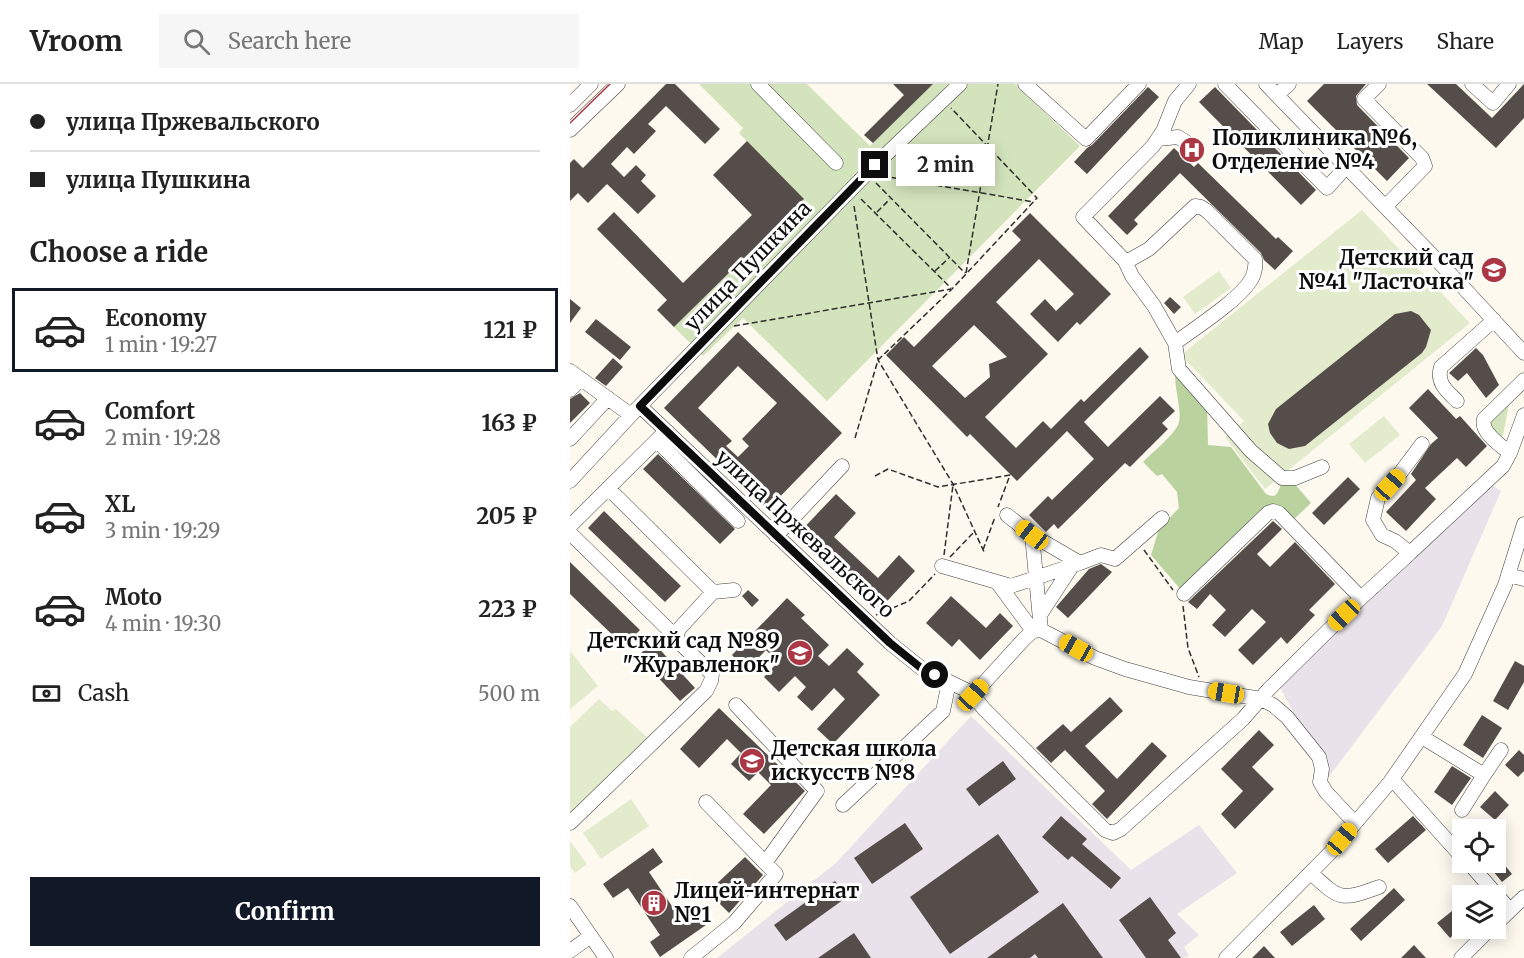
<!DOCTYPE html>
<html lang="en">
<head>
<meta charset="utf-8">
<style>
	body { margin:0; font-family:Merriweather,serif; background:#f6f6f6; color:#222; height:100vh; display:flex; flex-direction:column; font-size:22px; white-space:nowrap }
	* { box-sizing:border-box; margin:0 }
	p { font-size:20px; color:#767676 }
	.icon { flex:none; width:33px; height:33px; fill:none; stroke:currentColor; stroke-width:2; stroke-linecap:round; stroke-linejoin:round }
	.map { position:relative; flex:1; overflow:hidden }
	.sheet { display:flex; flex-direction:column; background:#fff; width:570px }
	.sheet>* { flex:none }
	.guide { display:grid; align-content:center; height:132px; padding:0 30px; background:#fff }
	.fabs { position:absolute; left:882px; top:735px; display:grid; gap:12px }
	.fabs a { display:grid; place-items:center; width:54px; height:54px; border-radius:0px; background:#fff; box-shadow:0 3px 15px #0003; font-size:30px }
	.end { position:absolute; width:27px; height:27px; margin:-14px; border:8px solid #0d0d0d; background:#fff; box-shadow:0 0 0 3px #fff }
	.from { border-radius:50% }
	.bubble { position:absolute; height:42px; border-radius:0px; background:#fff; box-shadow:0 3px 15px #0003; font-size:20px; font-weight:700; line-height:42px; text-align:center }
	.car { position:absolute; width:18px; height:36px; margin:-18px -9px; border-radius:8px; box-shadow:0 0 4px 2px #0007; background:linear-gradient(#f5c518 24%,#345 0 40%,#f5c518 0 76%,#345 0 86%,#f5c518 0) }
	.guide b { display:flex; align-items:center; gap:21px; height:57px; font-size:22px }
	.guide b+b { border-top:2px solid #e0e0e0 }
	.guide i { width:15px; height:15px; background:#222 }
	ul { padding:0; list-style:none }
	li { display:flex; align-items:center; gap:18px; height:84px; margin:0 12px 9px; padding:0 18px; border:3px solid transparent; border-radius:0px }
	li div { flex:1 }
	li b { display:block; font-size:22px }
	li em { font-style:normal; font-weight:700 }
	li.current { border-color:#111827 }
	li>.icon { width:54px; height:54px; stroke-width:1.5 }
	h2 { padding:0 30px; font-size:27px; line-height:72px }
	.pay { display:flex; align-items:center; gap:15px; height:66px; padding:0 30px; font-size:22px }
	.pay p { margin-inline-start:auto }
	.action { display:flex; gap:12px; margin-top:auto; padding:12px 30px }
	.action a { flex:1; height:69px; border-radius:0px; background:#111827; color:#fff; font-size:24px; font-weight:700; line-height:69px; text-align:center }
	header { display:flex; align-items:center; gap:36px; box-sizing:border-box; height:84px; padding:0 30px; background:#fff; border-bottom:2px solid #e0e0e0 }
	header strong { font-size:28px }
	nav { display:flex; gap:33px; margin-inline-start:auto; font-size:21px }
	.search { width:420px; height:54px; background:#f6f6f6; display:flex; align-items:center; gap:15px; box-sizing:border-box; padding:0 21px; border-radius:0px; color:#767676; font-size:22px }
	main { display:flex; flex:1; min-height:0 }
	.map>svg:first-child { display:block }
	.industrial { fill:#e9e2ea }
	.green { fill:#d3e3bc }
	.forest { fill:#b9d29e }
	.pitch { fill:#e3ebcd }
	.building { fill:#544d4a; fill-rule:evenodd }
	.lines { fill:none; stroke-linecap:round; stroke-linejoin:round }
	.minor-casing { stroke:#404040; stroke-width:15 }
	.path { stroke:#2f2f2f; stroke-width:1.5; stroke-dasharray:6 3; stroke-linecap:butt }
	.minor { stroke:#fff; stroke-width:14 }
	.tram { stroke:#ab3744; stroke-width:1.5 }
	.route { stroke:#0d0d0d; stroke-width:8 }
	.labels { text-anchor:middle; stroke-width:6; stroke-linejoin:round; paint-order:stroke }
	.poi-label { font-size:21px; font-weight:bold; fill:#0d0d0d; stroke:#fff; text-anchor:start }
	.street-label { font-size:21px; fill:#0d0d0d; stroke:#fff }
</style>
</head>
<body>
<header>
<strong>Vroom</strong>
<div class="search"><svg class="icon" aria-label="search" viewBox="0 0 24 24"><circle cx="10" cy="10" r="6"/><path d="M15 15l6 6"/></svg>Search here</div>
<nav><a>Map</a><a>Layers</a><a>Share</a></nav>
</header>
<main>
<section class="sheet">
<div class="guide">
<b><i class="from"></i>улица Пржевальского</b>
<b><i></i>улица Пушкина</b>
</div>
<h2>Choose a ride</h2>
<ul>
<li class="current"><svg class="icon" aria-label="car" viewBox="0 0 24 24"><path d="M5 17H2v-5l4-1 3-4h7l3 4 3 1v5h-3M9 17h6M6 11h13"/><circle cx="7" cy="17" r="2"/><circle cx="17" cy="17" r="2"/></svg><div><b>Economy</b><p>1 min · 19:27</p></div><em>121 ₽</em></li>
<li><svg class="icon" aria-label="car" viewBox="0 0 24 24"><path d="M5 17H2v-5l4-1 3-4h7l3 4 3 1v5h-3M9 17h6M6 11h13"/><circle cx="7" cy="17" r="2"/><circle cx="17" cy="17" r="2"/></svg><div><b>Comfort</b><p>2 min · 19:28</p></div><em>163 ₽</em></li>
<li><svg class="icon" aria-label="car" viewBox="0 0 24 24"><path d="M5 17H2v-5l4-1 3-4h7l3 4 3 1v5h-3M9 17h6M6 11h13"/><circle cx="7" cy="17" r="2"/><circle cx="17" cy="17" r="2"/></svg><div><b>XL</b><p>3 min · 19:29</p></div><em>205 ₽</em></li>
<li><svg class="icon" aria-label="car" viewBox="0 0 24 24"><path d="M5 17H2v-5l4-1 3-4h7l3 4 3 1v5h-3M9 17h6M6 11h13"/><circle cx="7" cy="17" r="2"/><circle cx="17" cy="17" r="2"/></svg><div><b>Moto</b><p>4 min · 19:30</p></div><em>223 ₽</em></li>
</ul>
<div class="pay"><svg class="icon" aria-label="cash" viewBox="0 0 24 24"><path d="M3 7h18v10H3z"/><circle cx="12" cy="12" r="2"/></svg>Cash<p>500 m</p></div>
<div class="action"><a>Confirm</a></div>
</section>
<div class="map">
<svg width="954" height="874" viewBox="0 0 954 874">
	<rect width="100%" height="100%" fill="#fdf9ef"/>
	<!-- industrial -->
	<path class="industrial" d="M918,398L931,407L872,542L758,694L710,603Z
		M401,632L561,786L629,741L667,789L607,830L629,851L614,863L619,872L612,874H147L266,779Z"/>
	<!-- green -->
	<path class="green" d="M129,0H237L300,62L363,0H445L510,62L257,317L173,234L133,272L104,243L233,115L169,49L173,44Z
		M939,320L933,351L930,354L917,339Z"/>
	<!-- forest -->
	<path class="forest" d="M606,286L637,320L638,361L661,363L696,410C708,416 708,407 712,398H723L741,419L722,437L707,424L612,507L581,471L589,445L609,424L607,408L592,390L587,392L573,378C583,368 600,354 607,343C615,330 602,303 606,286Z"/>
	<!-- pitch -->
	<path class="pitch" d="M792,126L900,239L695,405L655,353L674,337L611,271Z
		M649,187L661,204L625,230L613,213Z
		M814,332L830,351L795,379L779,360Z
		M1,568L28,602L0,625V569Z
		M29,615L42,627L46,625L79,655L0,735V643Z
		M61,715L79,742L31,775L13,749Z
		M0,757L17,780L5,789L0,782Z"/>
	<!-- building -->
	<path class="building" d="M96,0H105L150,45L135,60L96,22L78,40L86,47L64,70L57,63L41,80L54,93L66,81L76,91L71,97L86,112L68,130L37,100L18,119L8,109L0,117V79L4,75L13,84Z
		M323,0H363L303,59L294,51L334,11Z
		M754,0H796L786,12L787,21L839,74L817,97L737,17Z
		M857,0H886L922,34L954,0V34L926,64Z
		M578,3L589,13L517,90L504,78L517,64L522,61Z
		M645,3L746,106L731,121L629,18Z
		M177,57L234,115L104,243L87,226L97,216L27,145L44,128L113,199L182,131L143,91Z
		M604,64L624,83L628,79L706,155L708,153L723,167L705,186L694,176L691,169L610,89L564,136L568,140L557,151L538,132Z
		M460,129L541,210L510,241L507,238L488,258L460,230L475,215L486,227L504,210L469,175L426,218L478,270L415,333L446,364L473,337L481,345L511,315L514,318L570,263L579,273L514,338L538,363L590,312L605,327L592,339L598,345L560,383L555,379L488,445L484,440L476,448L459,431L478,412L482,416L524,375L497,347L447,397L400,350L397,353L316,271L334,253L344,263L451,156L442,147ZM404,241L437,273L419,280L420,293L395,314L362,282Z
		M600,213L611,223L604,230L594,219Z
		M0,215L11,224L0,239Z
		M841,227L849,231L861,246L856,263L852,269L735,362L719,365L707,359L700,349L698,340L706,325L825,230Z
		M26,235L61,263L50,276L15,248Z
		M168,248L272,349L198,425L94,324ZM168,282L207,319L172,355L179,362L168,373L156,362L162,357L128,324Z
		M906,264L913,271L929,301L916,314L897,289L888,297L879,289Z
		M43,274L53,283L36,302L25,294Z
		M858,305L886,335L890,332L917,362L896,383L887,374L855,404L866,415L836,447L816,428L846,396L841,390L861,360L868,354L839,324Z
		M10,309L20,319L0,339V315Z
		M88,370L165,445L150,460L73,385Z
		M778,393L790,405L754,441L742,429Z
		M266,410L286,429L264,453L308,494L329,471L345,487L308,527L227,451Z
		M34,427L111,502L95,518L18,444Z
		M703,437L712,445L687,470L700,483L725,458L765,500L739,526L745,531L717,560L711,553L683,581L668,566L696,538L682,525L655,553L642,541L656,526L640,510L627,525L618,518Z
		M0,478L70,546L54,562L0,510Z
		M531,480L542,488L498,534L486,523L519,485Z
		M178,506L189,516L182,523L172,512Z
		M381,512L416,544L430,529L443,542L410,576L389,555L382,563L356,539Z
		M217,514L235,531L231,534L259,561L248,572L259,582L277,564L294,580L287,588L310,611L263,660L247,645L275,615L264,604L242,627L227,613L236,603L225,592L209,608L194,593L208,578L196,566L177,586L162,571Z
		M83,558L125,604L110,617L68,572Z
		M945,577L954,582V598L938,626L923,617Z
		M540,613L553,627L515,662L547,695L582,658L597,672L537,735L522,720L535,707L495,666L481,679L466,664L493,640L501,648Z
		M149,624L235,707L194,750L173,730L201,701L188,688L179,697L161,680L171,669L157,655L129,684L110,665Z
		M912,631L932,644L913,674L893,661Z
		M689,646L704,661L682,683L704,705L665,745L651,730L673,707L651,685Z
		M949,666L954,671V687L948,693L935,681Z
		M433,677L446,695L409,722L396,705Z
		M882,682L901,694L882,721L864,708Z
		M925,707L939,721L925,736L910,723Z
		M491,732L517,755L512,760L551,794L541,805L502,772L498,776L472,753Z
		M843,732L856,746L818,779L805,765Z
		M335,739L353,765L302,800L284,774Z
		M428,750L469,808L380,870L340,813Z
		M83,764L93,778L79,788L110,834L124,824L136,841L90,873L80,858L90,851L58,804L43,814L33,800Z
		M175,773L193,791L159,829L138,808Z
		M933,779L942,790L932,798L923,787Z
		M265,797L277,813L216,857L204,841Z
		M824,804L835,816L791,857L780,845Z
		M580,813L606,849L598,856L611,874H576L549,836Z
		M493,819L533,874H468L465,870L460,874H417Z
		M744,821L755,835L722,862L710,848Z
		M882,827L892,840V843L880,854L867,839Z
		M284,849L301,874H248Z
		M844,861L856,874H831Z
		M694,862L705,874H682Z"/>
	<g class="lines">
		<!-- minor casing -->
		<g class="minor-casing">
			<path id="minor" d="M188,0L266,79
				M455,0L516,55L569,0
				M619,0L605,17L593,47L583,62L513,133L555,177L562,192L584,222L605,259L609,285L681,367L712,394H725L752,383
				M655,0L757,104L776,83
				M696,0L892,202L954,269
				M809,0L794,15L852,74L855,82L815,123
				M902,0L923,19L939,0
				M707,11L719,0
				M0,21L21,0
				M0,46L48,0
				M588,55L608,53L616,58
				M556,178L579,165L625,122L631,123L637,127L685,175C686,182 685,188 682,194C671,215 625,244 605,259
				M0,287L61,331
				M0,306L11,295
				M887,317C877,307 866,299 871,283L924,236
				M70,322L320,559L351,584L400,608L414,625L535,746L543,749L551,745L673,635L699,605L791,514
				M0,355L38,314
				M87,357L168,437
				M852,360L831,388L808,414L803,436L812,451L825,457L840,469L933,382L940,369C930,361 910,348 914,335L954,296
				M940,369L954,331
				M0,397L61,331L305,81L390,0
				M38,404L143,508
				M437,431L462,451L471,546
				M0,442L96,347
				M0,449L106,553
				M462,451L510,479
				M206,452L272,382
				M372,482L441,502L510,479L531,471L545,475L592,434
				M938,491L954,495
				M427,498L463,547
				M614,510L698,429L703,427L709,429L791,514L840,469
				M470,531L502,482
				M403,611L454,555L463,547L471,546L525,574L555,585L619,603L691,615L703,621L717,633L749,673L752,685L750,698L756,708L785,739
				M166,621L247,707L195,779
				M852,653L914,691L892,726
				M914,691L931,666
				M822,695L892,773
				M273,721L373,627L379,598
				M0,739L136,607L141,597L142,590L112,561L106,553L109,545L143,508L164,506
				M898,778L940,826
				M741,789C770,816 771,817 809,803
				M0,822L36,874
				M926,840L954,813
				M0,867L21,852
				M121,874L164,839L206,790L136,718
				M656,874L759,770L820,698L895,590L935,501L954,440
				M891,874L921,844"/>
		</g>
		<!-- path -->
		<path class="path" d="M313,92L464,118
			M306,99L395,189
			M291,115L381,204
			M284,122L308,276L383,400L415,470
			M307,128L320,115
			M365,187L379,174
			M396,189L428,0
			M164,242L381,205
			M285,354L308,276L382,205L467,114L381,24
			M305,392L318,385L368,403L440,391L428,423
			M413,466L425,433
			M574,466L603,506
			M374,471L383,401
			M380,473L404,448
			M613,522L618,564L629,593
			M306,531L339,517L365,490"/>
		<!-- minor -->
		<use href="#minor" class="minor"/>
		<!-- tram -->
		<path class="tram" d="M0,39L40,0"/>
	</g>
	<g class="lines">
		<!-- route -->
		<path class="route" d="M305,81L70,322L320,559L351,584L365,591"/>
	</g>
	<!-- icons -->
	<defs>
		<g id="hospital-disc" transform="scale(1.35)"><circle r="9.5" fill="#ab3744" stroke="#fff"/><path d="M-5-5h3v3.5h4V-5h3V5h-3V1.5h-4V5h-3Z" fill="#fff"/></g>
		<g id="school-disc" transform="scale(1.35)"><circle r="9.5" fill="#ab3744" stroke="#fff"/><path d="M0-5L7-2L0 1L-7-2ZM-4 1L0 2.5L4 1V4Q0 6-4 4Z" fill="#fff"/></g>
		<g id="building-disc" transform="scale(1.35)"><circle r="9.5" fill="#ab3744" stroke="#fff"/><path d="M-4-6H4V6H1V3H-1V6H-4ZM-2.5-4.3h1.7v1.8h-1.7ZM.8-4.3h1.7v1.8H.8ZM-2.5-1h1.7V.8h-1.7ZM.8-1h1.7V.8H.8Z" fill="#fff"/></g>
	</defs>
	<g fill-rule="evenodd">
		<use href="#hospital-disc" x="622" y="66"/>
		<use href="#school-disc" x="924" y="186"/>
		<use href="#school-disc" x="230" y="569"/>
		<use href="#school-disc" x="182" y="677"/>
		<use href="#building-disc" x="84" y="819"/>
	</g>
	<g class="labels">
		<!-- poi labels -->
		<g class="poi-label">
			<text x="642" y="61">Поликлиника №6,<tspan x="642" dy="24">Отделение №4</tspan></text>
			<text x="904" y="181" text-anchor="end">Детский сад<tspan x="904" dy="24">№41 "Ласточка"</tspan></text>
			<text x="210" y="564" text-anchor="end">Детский сад №89<tspan x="210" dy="24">"Журавленок"</tspan></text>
			<text x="201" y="672">Детская школа<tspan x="201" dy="24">искусств №8</tspan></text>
			<text x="104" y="814">Лицей-интернат<tspan x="104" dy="24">№1</tspan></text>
		</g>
		<!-- street labels -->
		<g class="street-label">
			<text transform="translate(178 182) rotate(-46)" y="7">улица Пушкина</text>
			<text transform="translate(235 450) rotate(43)" y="7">улица Пржевальского</text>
		</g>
	</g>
</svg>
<div class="fabs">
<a><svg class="icon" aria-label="locate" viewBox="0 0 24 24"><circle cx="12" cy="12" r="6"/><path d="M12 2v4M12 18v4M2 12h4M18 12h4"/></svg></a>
<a><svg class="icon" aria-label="layers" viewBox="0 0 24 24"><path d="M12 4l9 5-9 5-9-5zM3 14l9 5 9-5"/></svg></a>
</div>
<i class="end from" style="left:365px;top:591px"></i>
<i class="end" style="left:305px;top:81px"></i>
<div class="bubble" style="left:326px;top:60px;width:99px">2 min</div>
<i class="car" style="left:820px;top:401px;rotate:42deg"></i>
<i class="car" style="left:462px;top:451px;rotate:308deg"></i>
<i class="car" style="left:774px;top:531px;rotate:226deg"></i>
<i class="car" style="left:506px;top:564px;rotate:299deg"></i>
<i class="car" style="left:656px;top:609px;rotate:280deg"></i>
<i class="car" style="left:403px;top:611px;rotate:43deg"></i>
<i class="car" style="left:772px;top:755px;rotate:40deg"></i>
</div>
</main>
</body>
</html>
